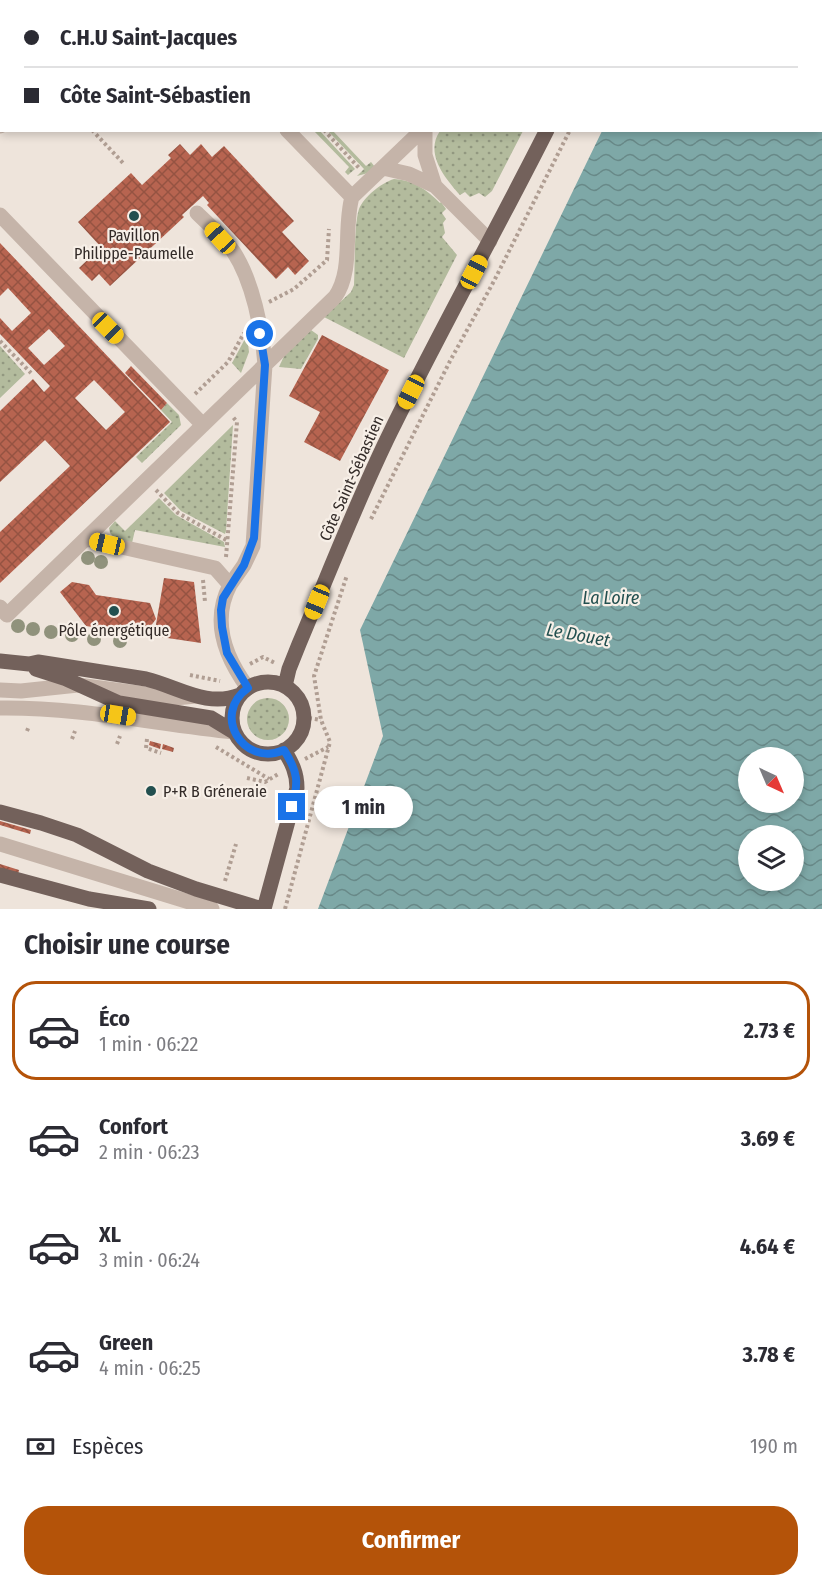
<!DOCTYPE html>
<html lang="fr">
<head>
<meta charset="utf-8">
<style>
	body { margin:0; font-family:"Fira Sans Condensed",sans-serif; background:#f7f7f7; color:#2b2b33; height:100vh; display:flex; flex-direction:column; font-size:22px; white-space:nowrap }
	* { box-sizing:border-box; margin:0 }
	p { font-size:20px; color:#7c7c81 }
	.icon { flex:none; width:33px; height:33px; fill:none; stroke:currentColor; stroke-width:2; stroke-linecap:round; stroke-linejoin:round }
	.map { position:relative; height:909px; overflow:hidden }
	.panel { display:flex; flex-direction:column; background:#fff; flex:1 }
	.panel>* { flex:none }
	.guide { position:absolute; left:0px; top:0px; width:822px; height:132px; box-shadow:0 3px 9px #0003; display:grid; align-content:center; height:132px; padding:0 24px; background:#fff }
	.needle { width:39px; rotate:136deg }
	.tools { position:absolute; left:738px; top:747px; display:grid; gap:12px }
	.tools a { display:grid; place-items:center; width:66px; height:66px; border-radius:50%; background:#fff; box-shadow:0 3px 9px #0003; font-size:30px }
	.end { position:absolute; width:27px; height:27px; margin:-14px; border:8px solid #1a73e8; background:#fff; box-shadow:0 0 0 3px #fff }
	.from { border-radius:50% }
	.bubble { position:absolute; height:42px; border-radius:21px; background:#fff; box-shadow:0 3px 9px #0003; font-size:20px; font-weight:700; line-height:42px; text-align:center }
	.car { position:absolute; width:18px; height:36px; margin:-18px -9px; border-radius:8px; box-shadow:0 0 4px 2px #0007; background:linear-gradient(#f5c518 24%,#345 0 40%,#f5c518 0 76%,#345 0 86%,#f5c518 0) }
	.guide b { display:flex; align-items:center; gap:21px; height:57px; font-size:22px }
	.guide b+b { border-top:2px solid #e1e1e2 }
	.guide i { width:15px; height:15px; background:#2b2b33 }
	ul { padding:0; list-style:none }
	li { display:flex; align-items:center; gap:18px; height:99px; margin:0 12px 9px; padding:0 12px; border:3px solid transparent; border-radius:24px }
	li div { flex:1 }
	li b { display:block; font-size:22px }
	li em { font-style:normal; font-weight:700 }
	li.on { border-color:#b45309 }
	li>.icon { width:54px; height:54px; stroke-width:1.5 }
	h2 { padding:0 24px; font-size:27px; line-height:72px }
	.pay { display:flex; align-items:center; gap:15px; height:66px; padding:0 24px; font-size:22px }
	.pay p { margin-inline-start:auto }
	.button { display:flex; gap:12px; margin-top:auto; padding:12px 24px }
	.button a { flex:1; height:69px; border-radius:24px; background:#b45309; color:#fff; font-size:24px; font-weight:700; line-height:69px; text-align:center }
	.map>svg:first-child { display:block }
	.grass { fill:url(#grass-dots) }
	.water { fill:url(#water-waves); fill-rule:evenodd }
	.building { fill:url(#building-cross-hatch); fill-rule:evenodd }
	.lines { fill:none; stroke-linecap:round; stroke-linejoin:round }
	.path { stroke:#b09e93; stroke-width:4; stroke-dasharray:3 3; stroke-linecap:butt }
	.minor { stroke:#c5b4a9; stroke-width:15 }
	.major { stroke:#73615b; stroke-width:15 }
	.tree { fill:#90927c }
	.route { stroke:#1a73e8; stroke-width:8 }
	.poi-dot { fill:#224f4f; stroke:#f7efe7; stroke-width:2 }
	.labels { text-anchor:middle; stroke-width:4.5; stroke-linejoin:round; paint-order:stroke }
	.poi-label { font-size:16px; fill:#332b28; stroke:#f7efe7 }
	.street-label { font-size:16px; fill:#332b28; stroke:#f7efe7 }
	.water-label { font-size:18px; font-style:italic; fill:#224f4f; stroke:#f7efe7 }
</style>
</head>
<body>
<div class="map">
<svg width="822" height="909" viewBox="0 0 822 909">
	<defs>
		<pattern id="grass-dots" width="8" height="8" patternUnits="userSpaceOnUse" patternTransform="scale(1.5)"><rect width="8" height="8" fill="#b3bb9d"/><path d="M2 2h.1M6 6h.1" fill="none" stroke="#929880" stroke-width="1.8" stroke-linecap="round"/></pattern>
		<pattern id="water-waves" width="16" height="10" patternUnits="userSpaceOnUse" patternTransform="scale(1.5)"><rect width="16" height="10" fill="#7ea8a7"/><path d="M0 5q4-4 8 0t8 0" fill="none" stroke="#688988"/></pattern>
		<pattern id="building-cross-hatch" width="8" height="8" patternUnits="userSpaceOnUse" patternTransform="scale(1.5)"><rect width="8" height="8" fill="#b76450"/><path d="M0 0l8 8M0 8l8-8" fill="none" stroke="#955342"/></pattern>
	</defs>
	<rect width="100%" height="100%" fill="#eee4db"/>
	<!-- grass -->
	<path class="grass" d="M314,131H320L355,169L348,175L345,172L349,167Z
		M328,131H333L366,166L371,162L375,167L368,173L357,176L364,169Z
		M440,131V130L523,131L492,191L485,197L479,193L470,197L465,192L460,195C446,179 424,154 440,131Z
		M394,179C413,180 426,189 440,203L441,202L446,209L442,213L446,219L443,223L445,233L442,237L457,255L404,358L324,317L351,292L354,285C355,268 354,223 359,209C364,197 381,183 394,179Z
		M311,330L318,335V339L301,369L279,367L284,356Z
		M247,335L249,352L241,373L232,363Z
		M0,346L25,374L0,398Z
		M167,403L179,415L181,425L142,463L136,457L172,422L161,410Z
		M233,425L226,531L225,534L181,511L164,493Z
		M159,498L176,515L224,542L225,547L135,530L132,543L115,538L110,533L109,528L115,521L125,531Z
		M247 719a21 21 0 1 1 42 0a21 21 0 1 1-42 0Z"/>
	<!-- water -->
	<path class="water" d="M666,0H822V909H318L383,736L360,630L602,131L820,130V2L665,1ZM748,758H794V802H748ZM748,836H794V880H748Z"/>
	<!-- building -->
	<path class="building" d="M180,144L190,155L201,144L212,157L224,146L294,221L282,232L309,261L295,275L288,267L276,279L207,205L209,203L203,196L182,215L184,217L110,286L99,274L92,281L79,268L101,247L78,222L131,173L142,185L171,158L168,155Z
		M0,243L170,422L0,583V532L70,466L45,440L0,482V411L33,379L44,392L50,386L0,334V318L12,331L31,313L8,288L0,296ZM49,329L65,346L44,365L28,348ZM94,380L125,412L106,430L75,398Z
		M322,335L389,370L340,461L304,442L320,412L289,396Z
		M131,366L167,403L161,410L125,373Z
		M164,578L194,582L201,643L154,636Z
		M72,582L89,585L96,595L150,603L156,619L144,635L86,626L60,592Z
		M150,741L161,744L160,749L149,745Z
		M163,744L174,748L173,752L162,749Z
		M0,821L31,830L30,834L0,825Z
		M0,864L19,870L18,874L0,869Z"/>
	<g class="lines">
		<!-- path -->
		<path class="path" d="M333,2L334,0
			M637,2L638,0
			M0,41L2,42
			M92,130L124,164
			M324,130L360,169
			M269,302L294,289L327,260L329,229
			M0,341L31,373
			M195,394L228,362L244,333
			M156,490L178,513L228,541
			M371,519L450,361L494,281L570,130
			M226,557L237,422L233,417
			M203,580L205,602
			M250,664L263,657L275,663
			M190,675L220,681
			M303,717L321,720
			M27,731L29,726
			M72,739L75,731
			M147,739L146,748L161,753
			M117,744L120,736
			M216,747L269,779
			M305,759L328,747
			M247,778L265,782L280,773
			M225,881L236,844
			M285,909L330,742L321,720L314,676L347,575"/>
		<!-- minor -->
		<path class="minor" d="M363,0L364,2
			M93,2L95,0
			M179,2L181,0
			M307,2L309,0
			M546,2L547,0
			M0,126L2,125
			M287,130L352,197
			M425,130V155L435,186
			M383,168L409,174L435,186L490,241
			M0,215L203,425
			M86,539L215,568L230,585L244,565L253,546L265,365C262,329 253,281 233,251C223,237 209,225 197,213
			M230,585C211,621 225,657 248,688
			M0,607L7,615L335,297C354,270 343,229 352,197L422,130
			M0,690L21,691L78,685L175,698L196,696
			M0,708C79,707 156,724 234,732
			M0,844L212,909"/>
		<!-- major -->
		<path class="major" d="M613,2L614,0
			M0,661L29,664L38,662L146,679C179,687 206,708 240,695
			M36,669L64,678L119,703L211,718L234,732
			M232 718a36 36 0 1 1 72 0a36 36 0 1 1-72 0Z
			M285,686L289,669L299,644C329,573 357,500 391,431C441,329 496,231 547,130
			M0,812L41,823L77,835L148,871L196,889L262,909
			M0,875L89,899L149,909
			M264,909L297,788C297,773 292,763 284,750"/>
	</g>
	<!-- trees -->
	<g class="tree">
		<circle cx="88" cy="558" r="7"/>
		<circle cx="101" cy="562" r="7"/>
		<circle cx="18" cy="626" r="7"/>
		<circle cx="33" cy="629" r="7"/>
		<circle cx="51" cy="632" r="7"/>
		<circle cx="72" cy="635" r="7"/>
		<circle cx="94" cy="639" r="7"/>
		<circle cx="120" cy="641" r="7"/>
	</g>
	<g class="lines">
		<!-- route -->
		<path class="route" d="M260,334L265,365L254,538L244,565L223,598L221,610L222,627L227,653L248,688C211,714 243,768 284,750C298,772 299,782 292,807"/>
	</g>
	<!-- markers -->
	<g class="poi-dot">
		<circle cx="134" cy="216" r="6"/>
		<circle cx="114" cy="611" r="6"/>
		<circle cx="151" cy="791" r="6"/>
	</g>
	<g class="labels">
		<!-- poi labels -->
		<g class="poi-label">
			<text x="134" y="241">Pavillon<tspan x="134" dy="18">Philippe-Paumelle</tspan></text>
			<text x="114" y="636">Pôle énergétique</text>
			<text x="163" y="797" text-anchor="start">P+R B Gréneraie</text>
		</g>
		<!-- street labels -->
		<g class="street-label">
			<text transform="translate(351 478) rotate(-66)" y="6">Côte Saint-Sébastien</text>
		</g>
		<!-- water labels -->
		<g class="water-label">
			<text x="611" y="604">La Loire</text>
			<text transform="translate(578 635) rotate(10)" y="6">Le Douet</text>
		</g>
	</g>
</svg>
<div class="tools">
<a><svg class="needle" viewBox="-14 -14 28 28"><path d="M0-13l5 13h-10z" fill="#e53935"/><path d="M0 13l5-13h-10z" fill="#7c7c81"/></svg></a>
<a><svg class="icon" aria-label="layers" viewBox="0 0 24 24"><path d="M12 4l9 5-9 5-9-5zM3 14l9 5 9-5"/></svg></a>
</div>
<i class="end from" style="left:260px;top:334px"></i>
<i class="end" style="left:292px;top:807px"></i>
<div class="bubble" style="left:314px;top:786px;width:99px">1 min</div>
<i class="car" style="left:220px;top:238px;rotate:317deg"></i>
<i class="car" style="left:474px;top:272px;rotate:28deg"></i>
<i class="car" style="left:108px;top:328px;rotate:135deg"></i>
<i class="car" style="left:411px;top:392px;rotate:207deg"></i>
<i class="car" style="left:107px;top:544px;rotate:283deg"></i>
<i class="car" style="left:317px;top:602px;rotate:202deg"></i>
<i class="car" style="left:118px;top:715px;rotate:99deg"></i>
<div class="guide">
<b><i class="from"></i>C.H.U Saint-Jacques</b>
<b><i></i>Côte Saint-Sébastien</b>
</div>
</div>
<section class="panel">
<h2>Choisir une course</h2>
<ul>
<li class="on"><svg class="icon" aria-label="car" viewBox="0 0 24 24"><path d="M5 17H2v-5l4-1 3-4h7l3 4 3 1v5h-3M9 17h6M6 11h13"/><circle cx="7" cy="17" r="2"/><circle cx="17" cy="17" r="2"/></svg><div><b>Éco</b><p>1 min · 06:22</p></div><em>2.73 €</em></li>
<li><svg class="icon" aria-label="car" viewBox="0 0 24 24"><path d="M5 17H2v-5l4-1 3-4h7l3 4 3 1v5h-3M9 17h6M6 11h13"/><circle cx="7" cy="17" r="2"/><circle cx="17" cy="17" r="2"/></svg><div><b>Confort</b><p>2 min · 06:23</p></div><em>3.69 €</em></li>
<li><svg class="icon" aria-label="car" viewBox="0 0 24 24"><path d="M5 17H2v-5l4-1 3-4h7l3 4 3 1v5h-3M9 17h6M6 11h13"/><circle cx="7" cy="17" r="2"/><circle cx="17" cy="17" r="2"/></svg><div><b>XL</b><p>3 min · 06:24</p></div><em>4.64 €</em></li>
<li><svg class="icon" aria-label="car" viewBox="0 0 24 24"><path d="M5 17H2v-5l4-1 3-4h7l3 4 3 1v5h-3M9 17h6M6 11h13"/><circle cx="7" cy="17" r="2"/><circle cx="17" cy="17" r="2"/></svg><div><b>Green</b><p>4 min · 06:25</p></div><em>3.78 €</em></li>
</ul>
<div class="pay"><svg class="icon" aria-label="cash" viewBox="0 0 24 24"><path d="M3 7h18v10H3z"/><circle cx="12" cy="12" r="2"/></svg>Espèces<p>190 m</p></div>
<div class="button"><a>Confirmer</a></div>
</section>
</body>
</html>
